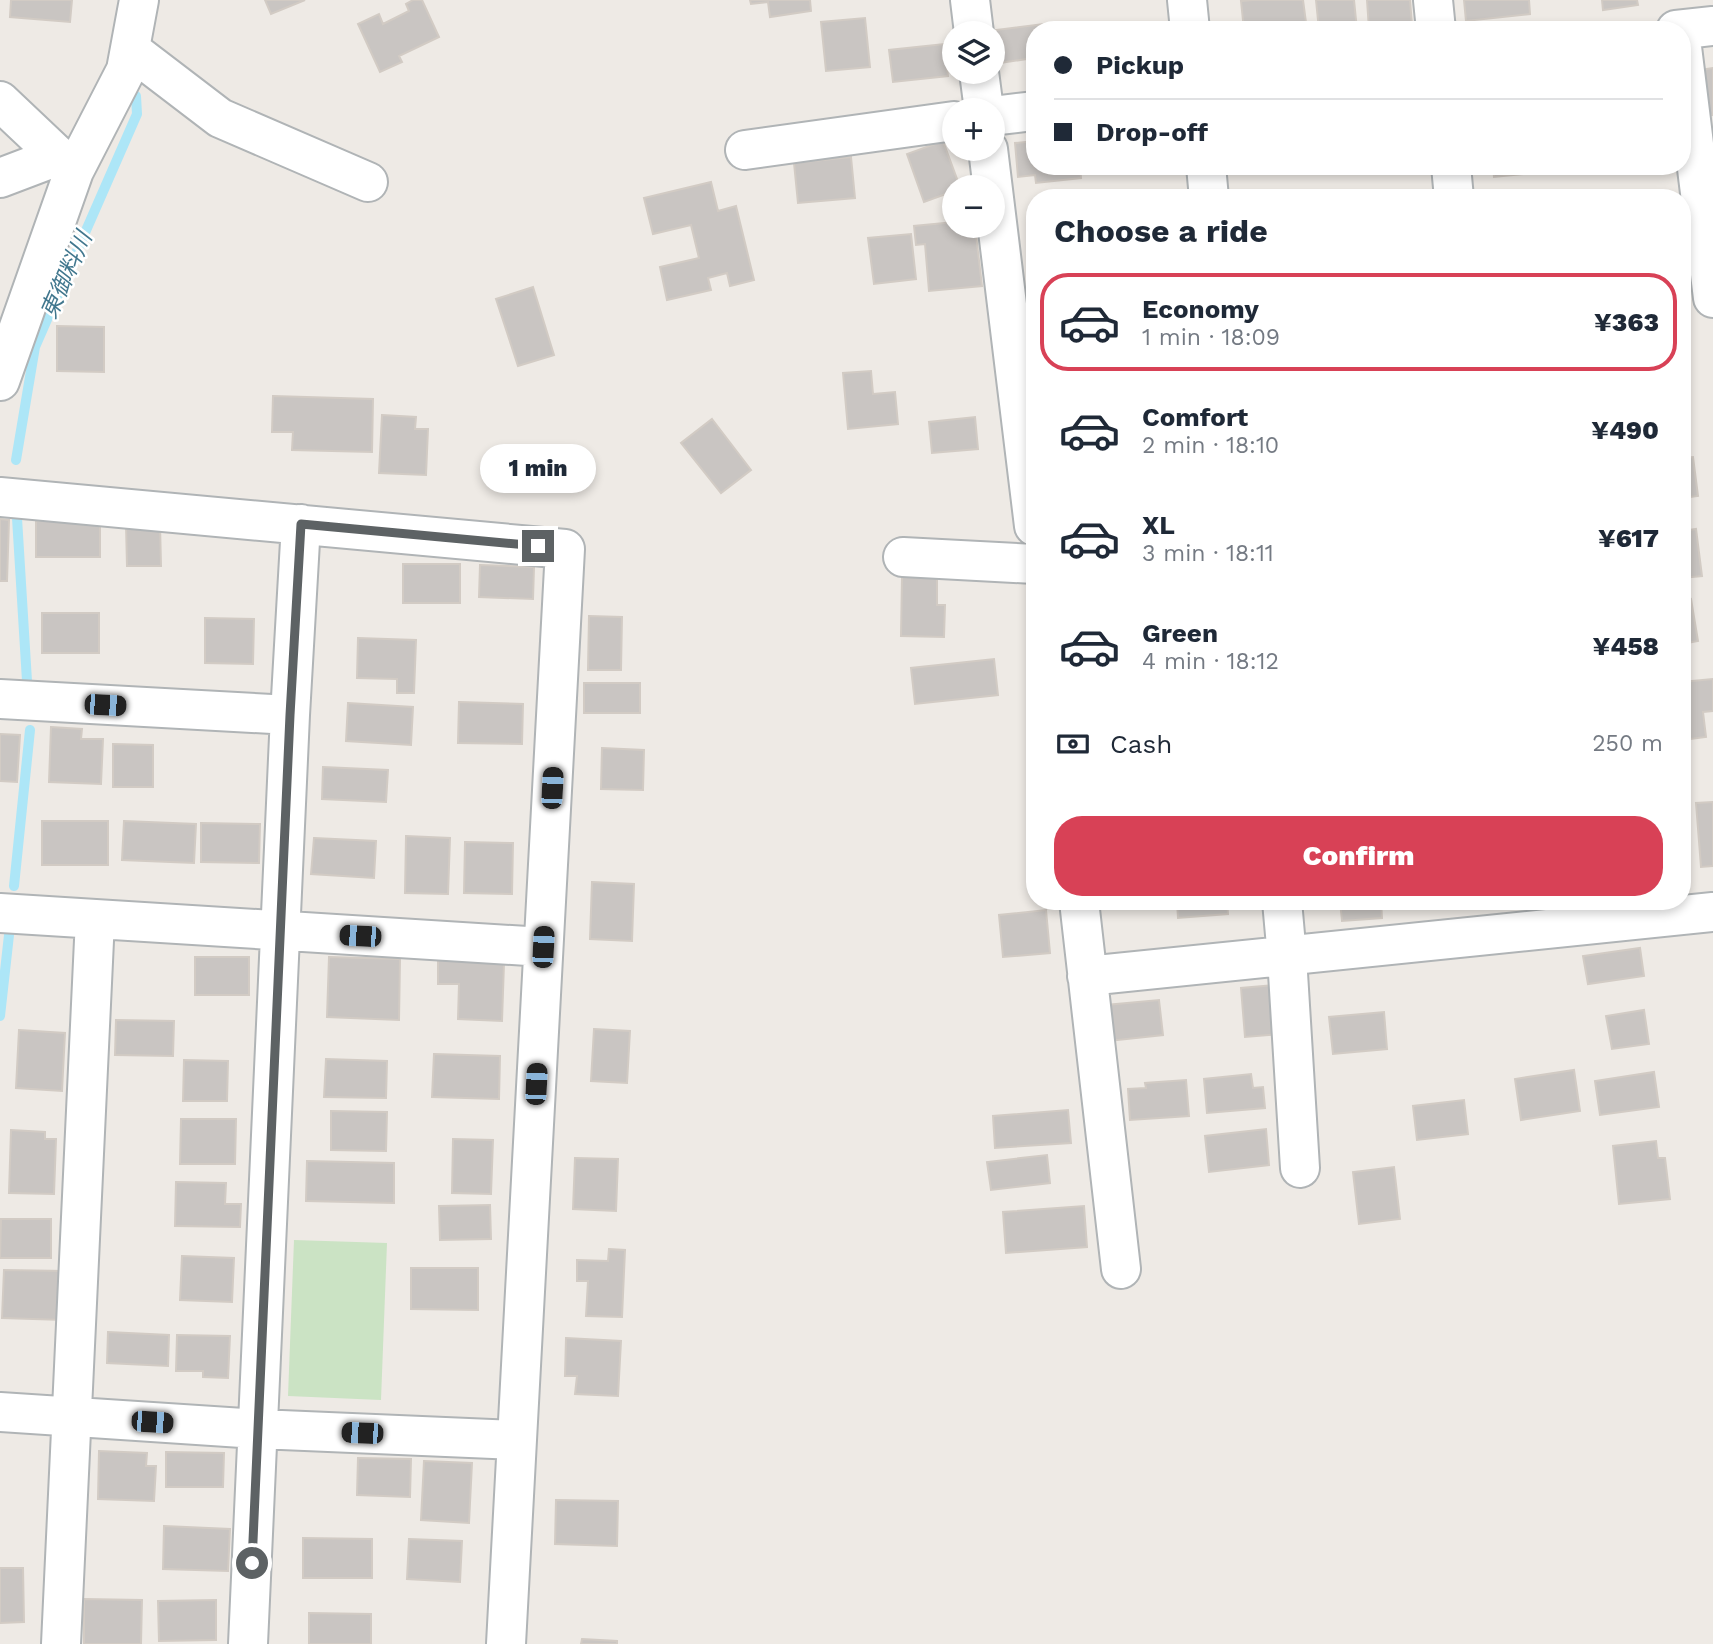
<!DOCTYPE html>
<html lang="en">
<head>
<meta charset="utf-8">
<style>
	body { margin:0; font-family:"Work Sans","Noto Sans JP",sans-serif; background:#f6f6f7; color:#1f2937; height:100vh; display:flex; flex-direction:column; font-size:26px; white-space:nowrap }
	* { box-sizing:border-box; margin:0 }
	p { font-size:23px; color:#747a83 }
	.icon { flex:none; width:38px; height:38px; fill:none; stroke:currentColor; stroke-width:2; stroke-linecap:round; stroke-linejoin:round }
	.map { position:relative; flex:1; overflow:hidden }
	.panel { position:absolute; left:1026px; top:189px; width:665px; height:721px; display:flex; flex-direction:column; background:#fff; border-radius:28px; box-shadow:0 4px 10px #0003 }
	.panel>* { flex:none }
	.guide { position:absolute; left:1026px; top:21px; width:665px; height:154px; border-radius:28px; box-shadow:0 4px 10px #0003; display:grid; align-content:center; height:154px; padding:0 28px; background:#fff }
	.buttons { position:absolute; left:942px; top:21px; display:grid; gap:14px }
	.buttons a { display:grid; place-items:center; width:63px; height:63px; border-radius:50%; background:#fff; box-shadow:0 4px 10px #0003; font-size:35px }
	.end { position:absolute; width:32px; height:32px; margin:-16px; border:9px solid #5d6264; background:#fff; box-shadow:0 0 0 4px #fff }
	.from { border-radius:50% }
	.bubble { position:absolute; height:49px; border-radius:24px; background:#fff; box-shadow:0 4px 10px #0003; font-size:23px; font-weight:800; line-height:49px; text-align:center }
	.car { position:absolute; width:21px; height:42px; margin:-21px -10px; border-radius:9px; box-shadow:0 0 5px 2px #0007; background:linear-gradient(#222 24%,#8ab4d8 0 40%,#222 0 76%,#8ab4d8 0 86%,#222 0) }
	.guide b { display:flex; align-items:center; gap:24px; height:66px; font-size:26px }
	.guide b+b { border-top:2px solid #e0e1e3 }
	.guide i { width:18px; height:18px; background:#1f2937 }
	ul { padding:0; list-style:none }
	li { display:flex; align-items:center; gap:21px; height:98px; margin:0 14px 10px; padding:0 14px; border:4px solid transparent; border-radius:28px }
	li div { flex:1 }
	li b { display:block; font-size:26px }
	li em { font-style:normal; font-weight:800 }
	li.on { border-color:#d84156 }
	li>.icon { width:63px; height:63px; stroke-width:1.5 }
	h2 { padding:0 28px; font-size:32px; line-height:84px }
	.pay { display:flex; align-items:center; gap:18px; height:77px; padding:0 28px; font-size:26px }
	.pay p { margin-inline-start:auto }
	.button { display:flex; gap:14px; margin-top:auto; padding:14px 28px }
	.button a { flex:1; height:80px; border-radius:28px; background:#d84156; color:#fff; font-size:28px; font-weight:800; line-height:80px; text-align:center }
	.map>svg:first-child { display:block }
	.green { fill:#cbe3c4 }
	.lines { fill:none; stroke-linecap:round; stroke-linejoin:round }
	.stream { stroke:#ade6f7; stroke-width:10 }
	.building { fill:#c9c5c2; stroke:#d2cbc4; stroke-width:2 }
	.minor-casing { stroke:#b0b4b6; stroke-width:42 }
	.minor { stroke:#fff; stroke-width:38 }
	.route { stroke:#5d6264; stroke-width:9 }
	.labels { text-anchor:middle; stroke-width:5; stroke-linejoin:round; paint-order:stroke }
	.water-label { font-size:23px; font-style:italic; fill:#41778e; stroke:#fff }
</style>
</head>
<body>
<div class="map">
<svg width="1713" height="1644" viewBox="0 0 1713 1644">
	<rect width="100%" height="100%" fill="#eeeae5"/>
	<!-- green -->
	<path class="green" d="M294,1240L387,1243L381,1400L288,1396Z"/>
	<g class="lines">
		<!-- stream -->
		<path class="stream" d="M16,460L35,347L137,114L136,96
			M17,518L27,681
			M14,886L30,730
			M0,1016L9,935"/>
	</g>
	<!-- building -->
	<path class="building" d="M11,0H72L70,22L10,17Z
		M265,0H305L271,14Z
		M413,0H422L439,37L399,56L402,62L380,72L358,24L379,14L383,24L409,11L406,4Z
		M750,0H810L811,11L770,17L768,2L751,4Z
		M1253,0H1303L1307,30H1244L1241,1Z
		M1316,0H1354L1357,30H1319Z
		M1367,0H1410L1412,25L1369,29Z
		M1464,0H1529L1530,14L1466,21Z
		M1602,0H1637L1638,5L1603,10Z
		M865,18L870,67L826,71L821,22Z
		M1059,22L1060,30H1034V58L993,64L992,33L988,31Z
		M944,44L948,76L893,82L889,50Z
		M1713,68V115L1704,116L1699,70Z
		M943,141L960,187H954V191L924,202L907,154Z
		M1034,141V166H1080L1081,178L1036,183L1035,175L1018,177L1015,143Z
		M851,157L855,198L798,203L794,163Z
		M1493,166H1564V170L1494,177Z
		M711,182L718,211L736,206L754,280L730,286L727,273L708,278L711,290L667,300L660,267L699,258L691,225L653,234L644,198Z
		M954,222V226H968L970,235H976L982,286L929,291L925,244L916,245L914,226Z
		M911,234L916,279L874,284L868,238Z
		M1034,254V298L1029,255Z
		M533,287L554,355L518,366L496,299Z
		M57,326L104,327V372L57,371Z
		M871,371L873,394L895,392L898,424L848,429L843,373Z
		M273,396L373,399L372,452L292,450L293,432H272Z
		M382,415L416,417L415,429H428L426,475L379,473Z
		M975,417L978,449L932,453L929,422Z
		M712,419L751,470L721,493L681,443Z
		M1693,457L1698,496L1682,498V458Z
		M0,519L9,520L7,581H0Z
		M36,521H100V557H36Z
		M126,524H160L161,566H127Z
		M1696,529L1702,576L1682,578V531Z
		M403,564H460V603H403Z
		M480,565L534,567L533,599L479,597Z
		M902,577H937V605H945L944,637L901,636Z
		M1691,599L1698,641L1682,644V601Z
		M42,613H99V653H42Z
		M589,616L622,617L621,670H588Z
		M205,618L254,619L253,664L205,663Z
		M358,638L416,640L414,693H397V679L357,678Z
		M994,659L998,695L915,704L911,668Z
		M1713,679V711L1703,712L1706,737L1682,740V682Z
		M584,683H640V713H584Z
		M459,702L523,704L522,744L458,743Z
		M348,703L413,707L411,745L346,741Z
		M51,727L82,729L81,739H103L101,784L49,782Z
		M0,734L20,735L17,782L0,781Z
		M113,744L153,745V787H113Z
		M602,748L644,750L643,790L601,789Z
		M323,767L388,770L386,802L322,799Z
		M1713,802V866L1701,867L1696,803Z
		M1682,808H1685L1689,847L1682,848Z
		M42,821H108V865H42Z
		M124,821L196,824L194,863L122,860Z
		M201,823L260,824L259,863L201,862Z
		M406,836L450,838L448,894L405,893Z
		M314,838L376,841L374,878L311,874Z
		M465,842L513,843L512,894L464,893Z
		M592,882L634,884L632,941L590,939Z
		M1177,901H1227L1228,914L1178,918Z
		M1340,901H1381L1382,918L1342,921Z
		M1046,910L1050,953L1003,957L999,915Z
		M1640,948L1644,976L1588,984L1583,956Z
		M195,957H249V995H195Z
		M329,957L400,959L399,1020L327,1017Z
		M438,960L504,963L502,1021L458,1019L459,984H438Z
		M1275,985L1280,1034L1245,1037L1241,988Z
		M1159,1000L1163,1035L1109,1041L1106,1005Z
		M1644,1010L1649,1044L1612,1049L1606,1016Z
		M1384,1012L1387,1049L1333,1054L1329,1017Z
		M116,1020L174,1021L173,1056L115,1055Z
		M594,1029L630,1031L627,1083L591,1081Z
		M19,1030L65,1033L62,1091L16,1088Z
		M434,1054L500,1056L499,1099L432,1097Z
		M326,1059L387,1061L386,1098L324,1097Z
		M184,1060L228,1061L227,1101H183Z
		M1574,1070L1580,1111L1521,1120L1515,1079Z
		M1654,1072L1659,1107L1600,1115L1595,1081Z
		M1251,1074L1253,1088L1263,1087L1265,1108L1207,1113L1204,1079Z
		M1186,1080L1189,1116L1130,1120L1128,1089L1146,1088L1145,1083Z
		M1464,1100L1468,1134L1417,1140L1413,1106Z
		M1068,1110L1071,1143L995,1148L993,1116Z
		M331,1111L387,1112L386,1151L331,1150Z
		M181,1119H236L235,1164H180Z
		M1266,1129L1269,1165L1209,1172L1205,1136Z
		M11,1130L45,1132V1139H56L54,1194L9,1193Z
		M453,1139L493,1140L491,1194L452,1193Z
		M1656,1141L1658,1158H1665L1670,1199L1619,1204L1613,1146Z
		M1047,1155L1050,1183L991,1190L987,1162Z
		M575,1158L618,1159L616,1211L573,1209Z
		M307,1161L394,1163V1203L306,1201Z
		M1394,1167L1400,1219L1359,1224L1353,1172Z
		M176,1182L226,1183L225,1204H241L240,1227L175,1226Z
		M490,1205L491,1239L440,1240L439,1206Z
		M1084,1206L1087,1247L1006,1253L1003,1212Z
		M1,1219H51V1258H0Z
		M609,1249L625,1250L622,1317L586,1316L588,1281H577V1260L608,1261Z
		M182,1256L234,1258L232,1302L180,1300Z
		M411,1268H478V1310L411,1309Z
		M4,1270L65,1271L64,1320L2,1318Z
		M108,1332L169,1335L168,1366L107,1363Z
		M177,1335L230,1336L228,1378L203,1377V1371H176Z
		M566,1338L621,1341L618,1396L575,1394L577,1376H565Z
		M99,1451L147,1453L146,1466H156L154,1501L98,1499Z
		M166,1452L224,1453L223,1487H166Z
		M358,1458L411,1459L410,1497L357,1495Z
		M424,1461L472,1463L469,1523L421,1520Z
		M556,1500L618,1501L617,1546L555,1544Z
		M164,1526L230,1529L228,1571L163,1569Z
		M303,1538L372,1539V1578H303Z
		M409,1539L462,1541L460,1582L407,1579Z
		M0,1568H23L24,1622L0,1623Z
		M84,1599L142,1600L141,1644H84Z
		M216,1600V1640L159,1641L158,1601Z
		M309,1613L371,1614V1644H309Z
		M582,1639L617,1641V1644H581Z"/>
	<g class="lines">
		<!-- minor casing -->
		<g class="minor-casing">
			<path id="minor" d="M970,0L974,33
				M1187,0L1190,30
				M1433,0L1436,30
				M1676,30L1713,26
				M1682,47L1713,298
				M131,50L220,118L368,182
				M979,72L984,110
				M0,101L74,171
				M992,116L1034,111
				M988,149L1034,526
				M745,150L954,121
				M1206,166L1209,198
				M1451,166L1454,198
				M0,178L58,156
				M0,381L74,171L126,70L139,0
				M0,497L565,549L506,1644
				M903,557L1034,564
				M0,699L290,715
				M1079,901L1121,1269
				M1282,901L1287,957L1300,1168
				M0,913L543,947
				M1087,976L1713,912
				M0,1412L258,1429L517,1440
				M61,1644L95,919
				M248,1644L290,715L301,524"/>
		</g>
		<!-- minor -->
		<use href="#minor" class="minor"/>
	</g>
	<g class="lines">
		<!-- route -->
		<path class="route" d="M252,1563L290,715L301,524L538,546"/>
	</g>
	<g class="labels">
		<!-- water labels -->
		<g class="water-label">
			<text transform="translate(66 275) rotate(-66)" y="8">東御料川</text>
		</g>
	</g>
</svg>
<div class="buttons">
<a><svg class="icon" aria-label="layers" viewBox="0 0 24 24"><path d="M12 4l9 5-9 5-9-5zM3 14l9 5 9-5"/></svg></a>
<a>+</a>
<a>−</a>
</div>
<i class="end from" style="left:252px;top:1563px"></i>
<i class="end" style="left:538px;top:546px"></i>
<div class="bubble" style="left:480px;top:444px;width:116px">1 min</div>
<i class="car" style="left:105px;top:705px;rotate:93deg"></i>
<i class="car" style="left:552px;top:788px;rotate:3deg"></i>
<i class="car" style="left:360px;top:936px;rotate:273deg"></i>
<i class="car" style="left:543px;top:947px;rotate:3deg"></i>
<i class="car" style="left:536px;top:1084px;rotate:3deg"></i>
<i class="car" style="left:152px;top:1422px;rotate:94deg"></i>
<i class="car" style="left:362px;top:1433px;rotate:272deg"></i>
<div class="guide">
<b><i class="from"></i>Pickup</b>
<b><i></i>Drop-off</b>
</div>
<section class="panel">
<h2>Choose a ride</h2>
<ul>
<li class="on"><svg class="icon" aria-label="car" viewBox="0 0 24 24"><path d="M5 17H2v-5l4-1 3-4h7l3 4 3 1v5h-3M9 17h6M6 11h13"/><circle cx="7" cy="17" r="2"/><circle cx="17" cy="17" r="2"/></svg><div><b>Economy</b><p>1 min · 18:09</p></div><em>¥363</em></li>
<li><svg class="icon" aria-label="car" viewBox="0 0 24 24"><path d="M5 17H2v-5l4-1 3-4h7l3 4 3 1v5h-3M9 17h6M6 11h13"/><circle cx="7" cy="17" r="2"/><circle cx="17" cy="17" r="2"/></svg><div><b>Comfort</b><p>2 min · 18:10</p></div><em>¥490</em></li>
<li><svg class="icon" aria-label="car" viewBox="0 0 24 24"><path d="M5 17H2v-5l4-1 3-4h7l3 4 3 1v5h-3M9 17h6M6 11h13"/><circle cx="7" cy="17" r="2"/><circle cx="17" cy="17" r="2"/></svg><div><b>XL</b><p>3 min · 18:11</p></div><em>¥617</em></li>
<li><svg class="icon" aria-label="car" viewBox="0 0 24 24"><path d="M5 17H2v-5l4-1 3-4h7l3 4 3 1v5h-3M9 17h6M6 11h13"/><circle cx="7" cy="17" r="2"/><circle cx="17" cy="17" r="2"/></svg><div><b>Green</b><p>4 min · 18:12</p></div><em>¥458</em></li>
</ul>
<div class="pay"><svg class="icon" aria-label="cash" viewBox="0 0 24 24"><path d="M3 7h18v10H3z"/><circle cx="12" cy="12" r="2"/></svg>Cash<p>250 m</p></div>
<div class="button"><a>Confirm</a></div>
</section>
</div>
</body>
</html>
